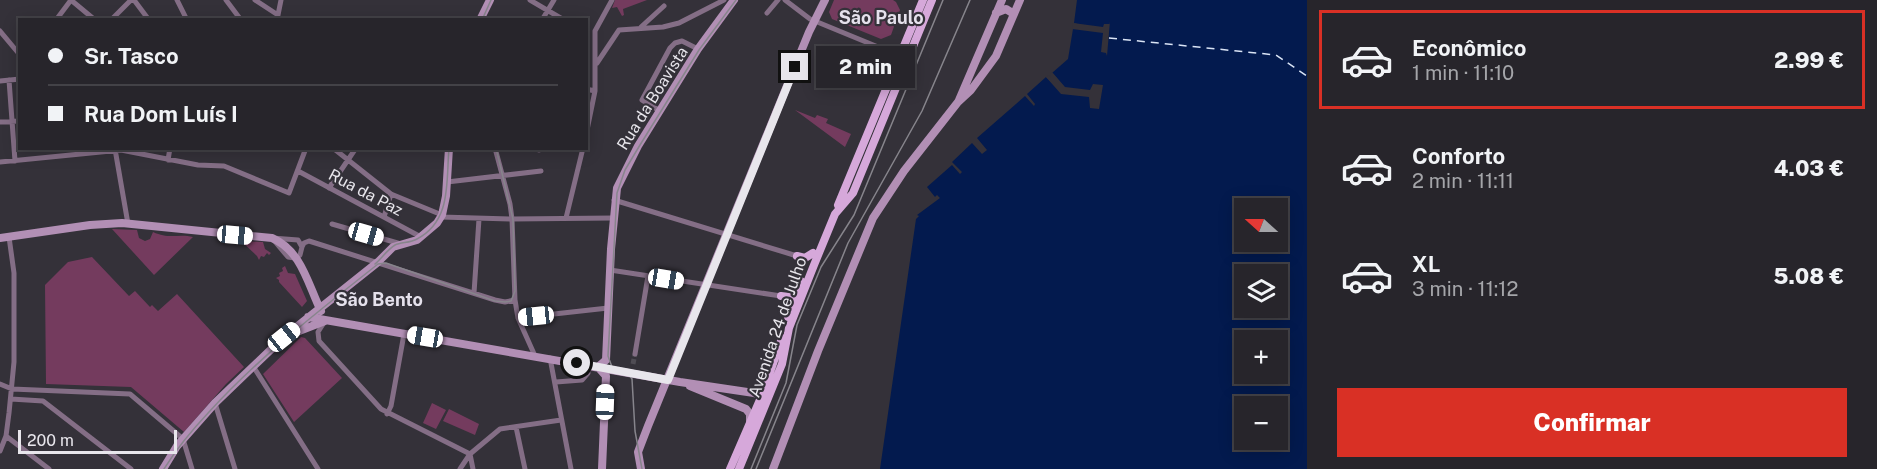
<!DOCTYPE html>
<html lang="pt">
<head>
<meta charset="utf-8">
<style>
	body { margin:0; font-family:"Public Sans",sans-serif; background:#333137; color:#f1f3f6; height:100vh; display:flex; flex-direction:column; font-size:22px; white-space:nowrap }
	* { box-sizing:border-box; margin:0 }
	p { font-size:20px; color:#a4a5a9 }
	.icon { flex:none; width:33px; height:33px; fill:none; stroke:currentColor; stroke-width:2; stroke-linecap:round; stroke-linejoin:round }
	.map { position:relative; flex:1; overflow:hidden }
	.sheet { display:flex; flex-direction:column; background:#27252b; width:570px }
	.sheet>* { flex:none }
	.hud { position:absolute; left:18px; top:18px; width:570px; height:132px; border-radius:0px; box-shadow:0 3px 15px #0003,0 0 0 2px #434247; display:grid; align-content:center; height:132px; padding:0 30px; background:#27252b }
	.needle { width:39px; rotate:291deg }
	.controls { position:absolute; left:1234px; top:198px; display:grid; gap:12px }
	.controls a { display:grid; place-items:center; width:54px; height:54px; border-radius:0px; background:#27252b; box-shadow:0 3px 15px #0003,0 0 0 2px #434247; font-size:30px }
	.scale { position:absolute; left:18px; bottom:15px; width:159px; box-sizing:border-box; padding-left:6px; border:3px solid #e8e6ec; border-top:0; font-size:16px; line-height:21px; white-space:nowrap; color:#e8e6ec; -webkit-text-stroke:4px #343139; paint-order:stroke }
	.end { position:absolute; width:27px; height:27px; margin:-14px; border:8px solid #e8e6ec; background:#111; box-shadow:0 0 0 3px #111 }
	.from { border-radius:50% }
	.bubble { position:absolute; height:42px; border-radius:0px; background:#27252b; box-shadow:0 3px 15px #0003,0 0 0 2px #434247; font-size:20px; font-weight:800; line-height:42px; text-align:center }
	.car { position:absolute; width:18px; height:36px; margin:-18px -9px; border-radius:8px; box-shadow:0 0 4px 2px #0007; background:linear-gradient(#fff 24%,#345 0 40%,#fff 0 76%,#345 0 86%,#fff 0) }
	.hud b { display:flex; align-items:center; gap:21px; height:57px; font-size:22px }
	.hud b+b { border-top:2px solid #434247 }
	.hud i { width:15px; height:15px; background:#f1f3f6 }
	ul { padding:10px 0 0; list-style:none }
	li { display:flex; align-items:center; gap:18px; height:99px; margin:0 12px 9px; padding:0 18px; border:3px solid transparent; border-radius:0px }
	li div { flex:1 }
	li b { display:block; font-size:22px }
	li em { font-style:normal; font-weight:800 }
	li.current { border-color:#d93025 }
	li>.icon { width:54px; height:54px; stroke-width:1.5 }
	.button { display:flex; gap:12px; margin-top:auto; padding:12px 30px }
	.button a { flex:1; height:69px; border-radius:0px; background:#d93025; color:#fff; font-size:24px; font-weight:800; line-height:69px; text-align:center }
	main { display:flex; flex:1; min-height:0 }
	.map>svg:first-child { display:block }
	.green { fill:#743b5e }
	.water { fill:#031a4e; fill-rule:evenodd }
	.pier { fill:#343139 }
	.lines { fill:none; stroke-linecap:round; stroke-linejoin:round }
	.ferry { stroke:#dae4f5; stroke-width:1.5; stroke-dasharray:8 6; stroke-linecap:butt }
	.street-tunnel { stroke:#4f4c54; stroke-width:5; stroke-dasharray:5 2.5; stroke-linecap:butt }
	.street { stroke:#846e86; stroke-width:5 }
	.secondary { stroke:#b28fb5; stroke-width:8 }
	.primary { stroke:#d6a8da; stroke-width:8 }
	.tram { stroke:#87858c; stroke-width:1.5 }
	.rail { stroke:#87858c; stroke-width:1.5 }
	.route { stroke:#e8e6ec; stroke-width:8 }
	.labels { text-anchor:middle; stroke-width:4.5; stroke-linejoin:round; paint-order:stroke }
	.street-label { font-size:16px; fill:#e8e6ec; stroke:#343139 }
	.neighbourhood-label { font-size:18px; font-weight:bold; fill:#e5e1ec; stroke:#343139 }
</style>
</head>
<body>
<main>
<div class="map">
<svg width="1307" height="469" viewBox="0 0 1307 469">
	<rect width="100%" height="100%" fill="#343139"/>
	<!-- green -->
	<path class="green" d="M615,0H647L623,9L624,15L622,16L617,7L612,8Z
		M834,0H893L896,2L900,10L891,35L881,39L832,19L829,12Z
		M795,110L815,118L817,115L828,119L826,123L851,134L845,147Z
		M112,229L137,230L139,238L145,241L150,239L153,232C171,240 178,233 193,237L154,275Z
		M241,241L263,242L265,249L271,253L269,255L267,253L264,257L261,256L259,260L257,256Z
		M92,257L129,296L135,291L150,307L152,305L158,311L177,294L244,367L226,384L184,432L131,387L46,384L45,285L68,262Z
		M285,266L288,273L295,274L307,301L302,307L279,282V280L276,278L280,276L279,273L283,271L282,268Z
		M301,337L305,338L342,378L294,422L263,374Z
		M432,403L446,410L436,429L423,423Z
		M449,409L479,424L475,435L443,421Z"/>
	<!-- water -->
	<path class="water" d="M1077,0H1307V469H880L916,219L919,216L917,215L940,198L937,195L935,197L927,187L952,165L960,174L962,172L952,162L972,143L982,154L987,150L977,138L1025,96L1034,106L1035,104L1027,94L1046,77L1051,82L1057,78L1052,73L1068,59L1073,29H1077L1078,24L1074,23ZM1245,208H1278V242H1245ZM1245,274H1278V308H1245ZM1245,340H1278V374H1245ZM1245,406H1278V440H1245Z"/>
	<!-- pier -->
	<path class="pier" d="M1110,21L1107,56L1106,53L1101,52L1103,33L1072,29L1073,23L1103,27L1104,24H1110Z
		M1052,72L1065,87L1090,90L1093,84L1103,85L1099,109L1090,108L1089,97L1061,94L1046,77L1049,75L1051,78L1050,74Z"/>
	<g class="lines">
		<!-- ferry -->
		<path class="ferry" d="M1109,38L1276,55L1307,76"/>
		<!-- street-tunnel -->
		<path class="street-tunnel" d="M633,364L635,354"/>
		<!-- street -->
		<path class="street" d="M134,0L149,20
			M177,0L187,20
			M226,0L241,20
			M255,0L278,15
			M530,0L564,20
			M785,0L810,19L900,56
			M767,13L778,0
			M56,20L71,0L95,20
			M111,20L131,0
			M277,20L281,0
			M542,20L554,0
			M641,27L664,6
			M0,31L20,55
			M597,63L619,30L663,27L679,23L724,0
			M9,80L15,161
			M0,81L20,79
			M586,89L595,91
			M660,111L642,100L670,48L675,43L682,41L698,49
			M0,122L20,121
			M586,135L595,91V31L612,0
			M333,148L391,194L442,215
			M495,148L510,204L512,219L515,300L518,318L535,356
			M115,149L128,224
			M539,150V148
			M168,160L170,148
			M0,162L121,150L198,165L224,166L289,193L306,148
			M298,171L421,237
			M447,182L541,171
			M329,188L356,148
			M614,200L797,256
			M384,217L391,194
			M441,217L512,219L613,218
			M566,218L583,148
			M332,224L401,244
			M272,238L298,240L302,247L300,255L295,258L288,257Z
			M302,247L304,243L309,241L495,300L505,302L515,300
			M610,270L781,296
			M474,293L479,219
			M518,318L608,308
			M325,321L318,332L319,341L381,409L470,454
			M635,354L648,276
			M550,358L571,469
			M253,366L318,469
			M556,382L582,380L588,373L587,365
			M0,384L12,389L130,394L183,439L192,469
			M11,399L43,401L131,469
			M215,403L235,469
			M387,414L391,406L404,334
			M516,427L525,469
			M6,436L49,469
			M0,451L6,436L9,413L14,362V273L9,237
			M470,454L473,469
			M460,469L470,454L500,429L561,420"/>
		<!-- secondary -->
		<path class="secondary" d="M996,13L1006,9L1014,14
			M480,20L490,0
			M959,100L1002,0
			M0,238L90,225L122,223L272,238C302,251 308,285 321,311
			M308,317L680,382L754,393L762,395L764,399
			M294,333L325,321
			M598,367L606,360L611,249L617,188L638,146L698,49L734,0
			M598,367L606,376L602,469
			M690,386L746,409L750,414V421
			M163,469L177,446L215,403L284,337L378,262L393,247L417,240L437,223L442,215L446,196L449,148
			M641,469L638,452L648,426L809,32L825,0
			M773,469L818,351L873,218L904,171L958,102L971,90L996,56L1020,0"/>
		<!-- primary -->
		<path class="primary" d="M838,205L923,0
			M797,256L805,258L813,253
			M781,296L789,297L793,302
			M788,317L801,281
			M730,469L762,395L782,338
			M739,469L782,364L789,328L814,265L835,214L853,193L932,0"/>
		<!-- tram -->
		<path class="tram" d="M482,20L491,0
			M375,264C381,259 388,249 395,245C401,242 410,243 417,239C452,221 446,181 449,148
			M164,469C177,448 192,430 209,412C260,356 319,311 378,264L386,263L495,301L505,302L511,301L515,291L513,219L496,148
			M642,469L635,431L632,379L628,373L612,367L608,356L617,193L625,170L640,145L699,50L736,0
			M751,469L786,383L797,325L821,267L854,215L943,0"/>
		<!-- rail -->
		<path class="rail" d="M756,469L848,243L922,111L970,0"/>
	</g>
	<g class="lines">
		<!-- route -->
		<path class="route" d="M577,363L668,380L795,67"/>
	</g>
	<g class="labels">
		<!-- street labels -->
		<g class="street-label">
			<text transform="translate(652 98) rotate(-58)" y="6">Rua da Boavista</text>
			<text transform="translate(366 192) rotate(28)" y="6">Rua da Paz</text>
			<text transform="translate(777 327) rotate(-71)" y="6">Avenida 24 de Julho</text>
		</g>
		<!-- neighbourhood labels -->
		<g class="neighbourhood-label">
			<text x="881" y="24">São Paulo</text>
			<text x="379" y="306">São Bento</text>
		</g>
	</g>
</svg>
<div class="controls">
<a><svg class="needle" viewBox="-14 -14 28 28"><path d="M0-13l5 13h-10z" fill="#e53935"/><path d="M0 13l5-13h-10z" fill="#a4a5a9"/></svg></a>
<a><svg class="icon" aria-label="layers" viewBox="0 0 24 24"><path d="M12 4l9 5-9 5-9-5zM3 14l9 5 9-5"/></svg></a>
<a>+</a>
<a>−</a>
</div>
<div class="scale">200 m</div>
<i class="end from" style="left:577px;top:363px"></i>
<i class="end" style="left:795px;top:67px"></i>
<div class="bubble" style="left:816px;top:46px;width:99px">2 min</div>
<i class="car" style="left:366px;top:234px;rotate:106deg"></i>
<i class="car" style="left:235px;top:235px;rotate:95deg"></i>
<i class="car" style="left:666px;top:279px;rotate:99deg"></i>
<i class="car" style="left:536px;top:316px;rotate:264deg"></i>
<i class="car" style="left:284px;top:337px;rotate:51deg"></i>
<i class="car" style="left:425px;top:337px;rotate:280deg"></i>
<i class="car" style="left:605px;top:402px;rotate:2deg"></i>
<div class="hud">
<b><i class="from"></i>Sr. Tasco</b>
<b><i></i>Rua Dom Luís I</b>
</div>
</div>
<section class="sheet">
<ul>
<li class="current"><svg class="icon" aria-label="car" viewBox="0 0 24 24"><path d="M5 17H2v-5l4-1 3-4h7l3 4 3 1v5h-3M9 17h6M6 11h13"/><circle cx="7" cy="17" r="2"/><circle cx="17" cy="17" r="2"/></svg><div><b>Econômico</b><p>1 min · 11:10</p></div><em>2.99 €</em></li>
<li><svg class="icon" aria-label="car" viewBox="0 0 24 24"><path d="M5 17H2v-5l4-1 3-4h7l3 4 3 1v5h-3M9 17h6M6 11h13"/><circle cx="7" cy="17" r="2"/><circle cx="17" cy="17" r="2"/></svg><div><b>Conforto</b><p>2 min · 11:11</p></div><em>4.03 €</em></li>
<li><svg class="icon" aria-label="car" viewBox="0 0 24 24"><path d="M5 17H2v-5l4-1 3-4h7l3 4 3 1v5h-3M9 17h6M6 11h13"/><circle cx="7" cy="17" r="2"/><circle cx="17" cy="17" r="2"/></svg><div><b>XL</b><p>3 min · 11:12</p></div><em>5.08 €</em></li>
</ul>
<div class="button"><a>Confirmar</a></div>
</section>
</main>
</body>
</html>
